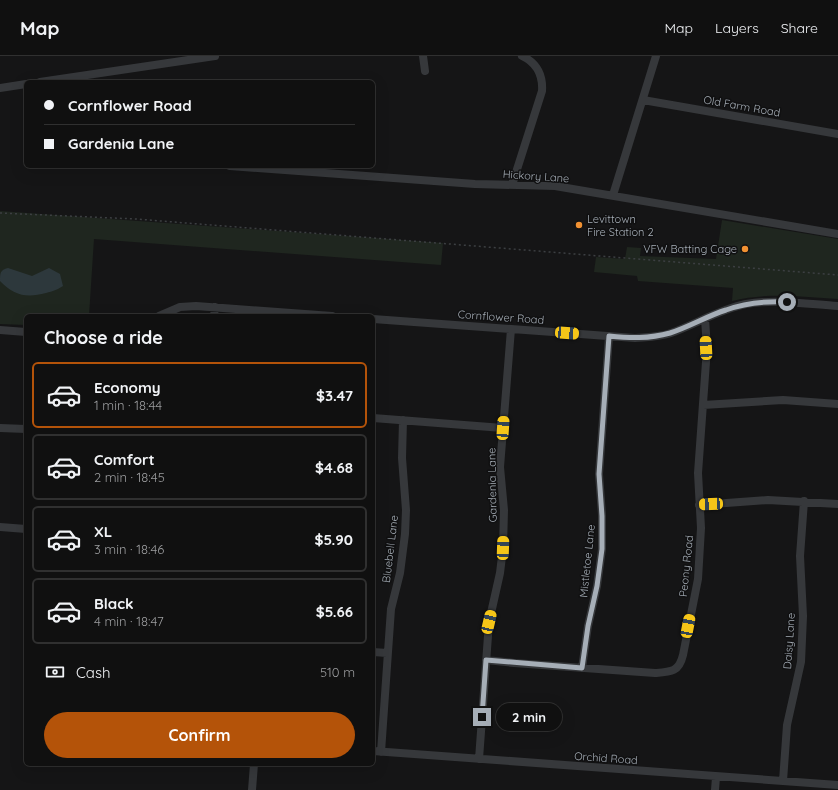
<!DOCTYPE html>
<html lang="en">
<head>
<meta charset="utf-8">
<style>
	body { margin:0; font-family:Quicksand,sans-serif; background:#1e1e1e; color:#f1f3f6; height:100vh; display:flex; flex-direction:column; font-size:15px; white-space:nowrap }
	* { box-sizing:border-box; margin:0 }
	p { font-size:13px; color:#9c9d9f }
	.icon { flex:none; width:22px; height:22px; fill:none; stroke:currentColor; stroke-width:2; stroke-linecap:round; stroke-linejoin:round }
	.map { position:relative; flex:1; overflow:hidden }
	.drawer { position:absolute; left:24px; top:258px; width:351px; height:452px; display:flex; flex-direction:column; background:#101010; border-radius:6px; box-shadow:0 4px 16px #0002,0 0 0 1px #303030 }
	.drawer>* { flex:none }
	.hud { position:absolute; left:24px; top:24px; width:351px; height:88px; border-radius:6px; box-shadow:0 4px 16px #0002,0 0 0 1px #303030; display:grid; align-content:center; height:88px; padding:0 20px; background:#101010 }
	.end { position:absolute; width:18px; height:18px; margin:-9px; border:5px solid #a6aeb7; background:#111; box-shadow:0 0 0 2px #111 }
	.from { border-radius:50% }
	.bubble { position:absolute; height:28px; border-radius:14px; background:#101010; box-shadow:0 4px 16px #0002,0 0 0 1px #303030; font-size:13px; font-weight:800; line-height:28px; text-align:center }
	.car { position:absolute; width:12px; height:24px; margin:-12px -6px; border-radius:5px; box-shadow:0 0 3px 1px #0007; background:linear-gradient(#f5c518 24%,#345 0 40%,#f5c518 0 76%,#345 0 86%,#f5c518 0) }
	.hud b { display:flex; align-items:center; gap:14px; height:38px; font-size:15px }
	.hud b+b { border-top:1px solid #303030 }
	.hud i { width:10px; height:10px; background:#f1f3f6 }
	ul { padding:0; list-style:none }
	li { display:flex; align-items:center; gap:12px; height:66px; margin:0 8px 6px; padding:0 12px; border:2px solid #303030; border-radius:6px }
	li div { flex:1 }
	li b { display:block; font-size:15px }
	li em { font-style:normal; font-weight:800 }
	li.on { border-color:#b45309 }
	li>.icon { width:36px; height:36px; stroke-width:1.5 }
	h2 { padding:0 20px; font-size:18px; line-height:48px }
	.pay { display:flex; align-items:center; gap:10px; height:44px; padding:0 20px; font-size:15px }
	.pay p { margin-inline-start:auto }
	.button { display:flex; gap:8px; margin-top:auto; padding:8px 20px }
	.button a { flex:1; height:46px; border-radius:24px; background:#b45309; color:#fff; font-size:16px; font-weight:800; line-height:46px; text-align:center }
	header { display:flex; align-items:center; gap:24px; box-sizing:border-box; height:56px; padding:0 20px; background:#101010; border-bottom:1px solid #303030 }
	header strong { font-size:19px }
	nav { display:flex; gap:22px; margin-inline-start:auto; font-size:14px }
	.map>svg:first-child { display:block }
	.green { fill:#1f261f }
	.water { fill:#2d383c }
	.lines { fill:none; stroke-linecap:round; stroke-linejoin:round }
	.path { stroke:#3c3f42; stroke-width:1.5; stroke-dasharray:2 3; stroke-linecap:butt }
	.street { stroke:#36383b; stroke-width:8 }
	.route { stroke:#a6aeb7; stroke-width:5 }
	.poi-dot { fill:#f19132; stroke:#101011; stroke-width:1.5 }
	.labels { text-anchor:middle; stroke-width:3; stroke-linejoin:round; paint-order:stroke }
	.street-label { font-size:11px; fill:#a6aeb7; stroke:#101011 }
	.poi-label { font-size:11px; fill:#a6aeb7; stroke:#101011; text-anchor:start }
</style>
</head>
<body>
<header>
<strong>Map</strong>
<nav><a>Map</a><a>Layers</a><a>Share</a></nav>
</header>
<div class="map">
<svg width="838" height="734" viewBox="0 0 838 734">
	<rect width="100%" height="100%" fill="#151516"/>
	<!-- green -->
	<path class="green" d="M0,155L443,187L441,209L94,183L89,260H26V269L0,268Z
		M722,164L838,183V243C803,241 767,236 732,245L733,232L638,225L637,220L594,216L596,201L625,203L627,191L641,192L640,200L716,203Z"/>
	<!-- water -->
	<path class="water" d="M8,212L32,220L49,212L60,218L63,230C57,234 53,235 46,237C27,242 14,240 0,225C0,217 0,214 8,212Z"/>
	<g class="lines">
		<!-- path -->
		<path class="path" d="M0,157L136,163L838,219"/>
		<!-- street -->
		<path class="street" d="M423,0L425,15
			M40,26L215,0
			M0,32L26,28
			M643,44L838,78
			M230,110L475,128L555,130L838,178
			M512,129L542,35C543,19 537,7 522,0
			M613,139L656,0
			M159,260L180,251L196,250L332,260
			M214,260L215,251
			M373,263L635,282C647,281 660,281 671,277C696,268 720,253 746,248C776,243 807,248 838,250
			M0,274L26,276
			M703,349L783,344L838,348
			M373,362L503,372
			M0,372L26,373
			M699,449L768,444L838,448
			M0,471L26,473
			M373,596L387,597
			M486,604L514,607L655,617C671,616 679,616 683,599L698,523L701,472L698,417L707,292L705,263
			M582,612L588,570L597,530L602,493V459L599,418L609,280
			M373,695L838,729
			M381,696L391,553L400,517L405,478L406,454L402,402L403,364
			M479,703L489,566L500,517L503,492L504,454L500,411L511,273
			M783,725L787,669L801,606L803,560L800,500L804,445
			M252,734L254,708
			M715,734L716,721"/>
	</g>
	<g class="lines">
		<!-- route -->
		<path class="route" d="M482,661L486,604L582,612L588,570L597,530L602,493V460L599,418L609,280C629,282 649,283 670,277C689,271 707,260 726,254C745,247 767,245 787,246"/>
	</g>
	<!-- markers -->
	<g class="poi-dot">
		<circle cx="579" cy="169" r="4"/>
		<circle cx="745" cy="193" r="4"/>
	</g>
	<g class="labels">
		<!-- street labels -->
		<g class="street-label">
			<text transform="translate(742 50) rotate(10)" y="4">Old Farm Road</text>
			<text transform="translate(536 120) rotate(4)" y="4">Hickory Lane</text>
			<text transform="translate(501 261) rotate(4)" y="4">Cornflower Road</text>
			<text transform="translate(492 429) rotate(-91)" y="4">Gardenia Lane</text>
			<text transform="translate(390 493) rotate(-83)" y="4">Bluebell Lane</text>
			<text transform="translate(587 505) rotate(-84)" y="4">Mistletoe Lane</text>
			<text transform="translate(686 510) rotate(-84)" y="4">Peony Road</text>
			<text transform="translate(789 585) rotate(-86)" y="4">Daisy Lane</text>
			<text transform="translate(606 702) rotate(4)" y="4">Orchid Road</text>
		</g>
		<!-- poi labels -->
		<g class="poi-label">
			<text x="587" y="167">Levittown<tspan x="587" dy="13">Fire Station 2</tspan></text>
			<text x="737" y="197" text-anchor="end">VFW Batting Cage</text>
		</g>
	</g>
</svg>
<i class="end from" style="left:787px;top:246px"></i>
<i class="end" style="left:482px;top:661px"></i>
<div class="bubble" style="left:496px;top:647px;width:66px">2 min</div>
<i class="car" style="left:567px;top:277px;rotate:94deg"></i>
<i class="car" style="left:706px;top:292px;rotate:357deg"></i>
<i class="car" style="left:503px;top:372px;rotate:4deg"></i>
<i class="car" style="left:711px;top:448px;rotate:267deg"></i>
<i class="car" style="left:503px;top:492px;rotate:2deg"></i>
<i class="car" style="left:489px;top:566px;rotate:13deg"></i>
<i class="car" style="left:688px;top:570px;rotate:11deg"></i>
<div class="hud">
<b><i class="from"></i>Cornflower Road</b>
<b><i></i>Gardenia Lane</b>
</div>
<section class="drawer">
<h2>Choose a ride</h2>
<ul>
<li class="on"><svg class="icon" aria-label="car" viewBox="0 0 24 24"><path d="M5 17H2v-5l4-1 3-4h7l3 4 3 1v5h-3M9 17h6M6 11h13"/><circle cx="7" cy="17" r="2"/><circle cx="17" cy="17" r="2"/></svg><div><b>Economy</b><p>1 min · 18:44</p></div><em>$3.47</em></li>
<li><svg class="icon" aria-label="car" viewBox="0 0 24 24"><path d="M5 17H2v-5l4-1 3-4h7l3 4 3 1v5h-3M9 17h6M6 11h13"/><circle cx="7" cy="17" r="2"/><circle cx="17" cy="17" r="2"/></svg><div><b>Comfort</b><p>2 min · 18:45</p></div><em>$4.68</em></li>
<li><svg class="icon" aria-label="car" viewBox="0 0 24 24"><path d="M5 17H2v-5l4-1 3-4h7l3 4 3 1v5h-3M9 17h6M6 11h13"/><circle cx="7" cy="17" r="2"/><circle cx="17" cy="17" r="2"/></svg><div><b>XL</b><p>3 min · 18:46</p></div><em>$5.90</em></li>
<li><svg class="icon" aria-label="car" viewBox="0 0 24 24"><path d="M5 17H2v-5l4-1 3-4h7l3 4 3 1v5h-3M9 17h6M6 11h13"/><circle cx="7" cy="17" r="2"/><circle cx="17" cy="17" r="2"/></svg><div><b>Black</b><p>4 min · 18:47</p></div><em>$5.66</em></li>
</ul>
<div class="pay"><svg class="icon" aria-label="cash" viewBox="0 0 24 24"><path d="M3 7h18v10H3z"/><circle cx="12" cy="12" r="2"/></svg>Cash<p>510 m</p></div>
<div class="button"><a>Confirm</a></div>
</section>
</div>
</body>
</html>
